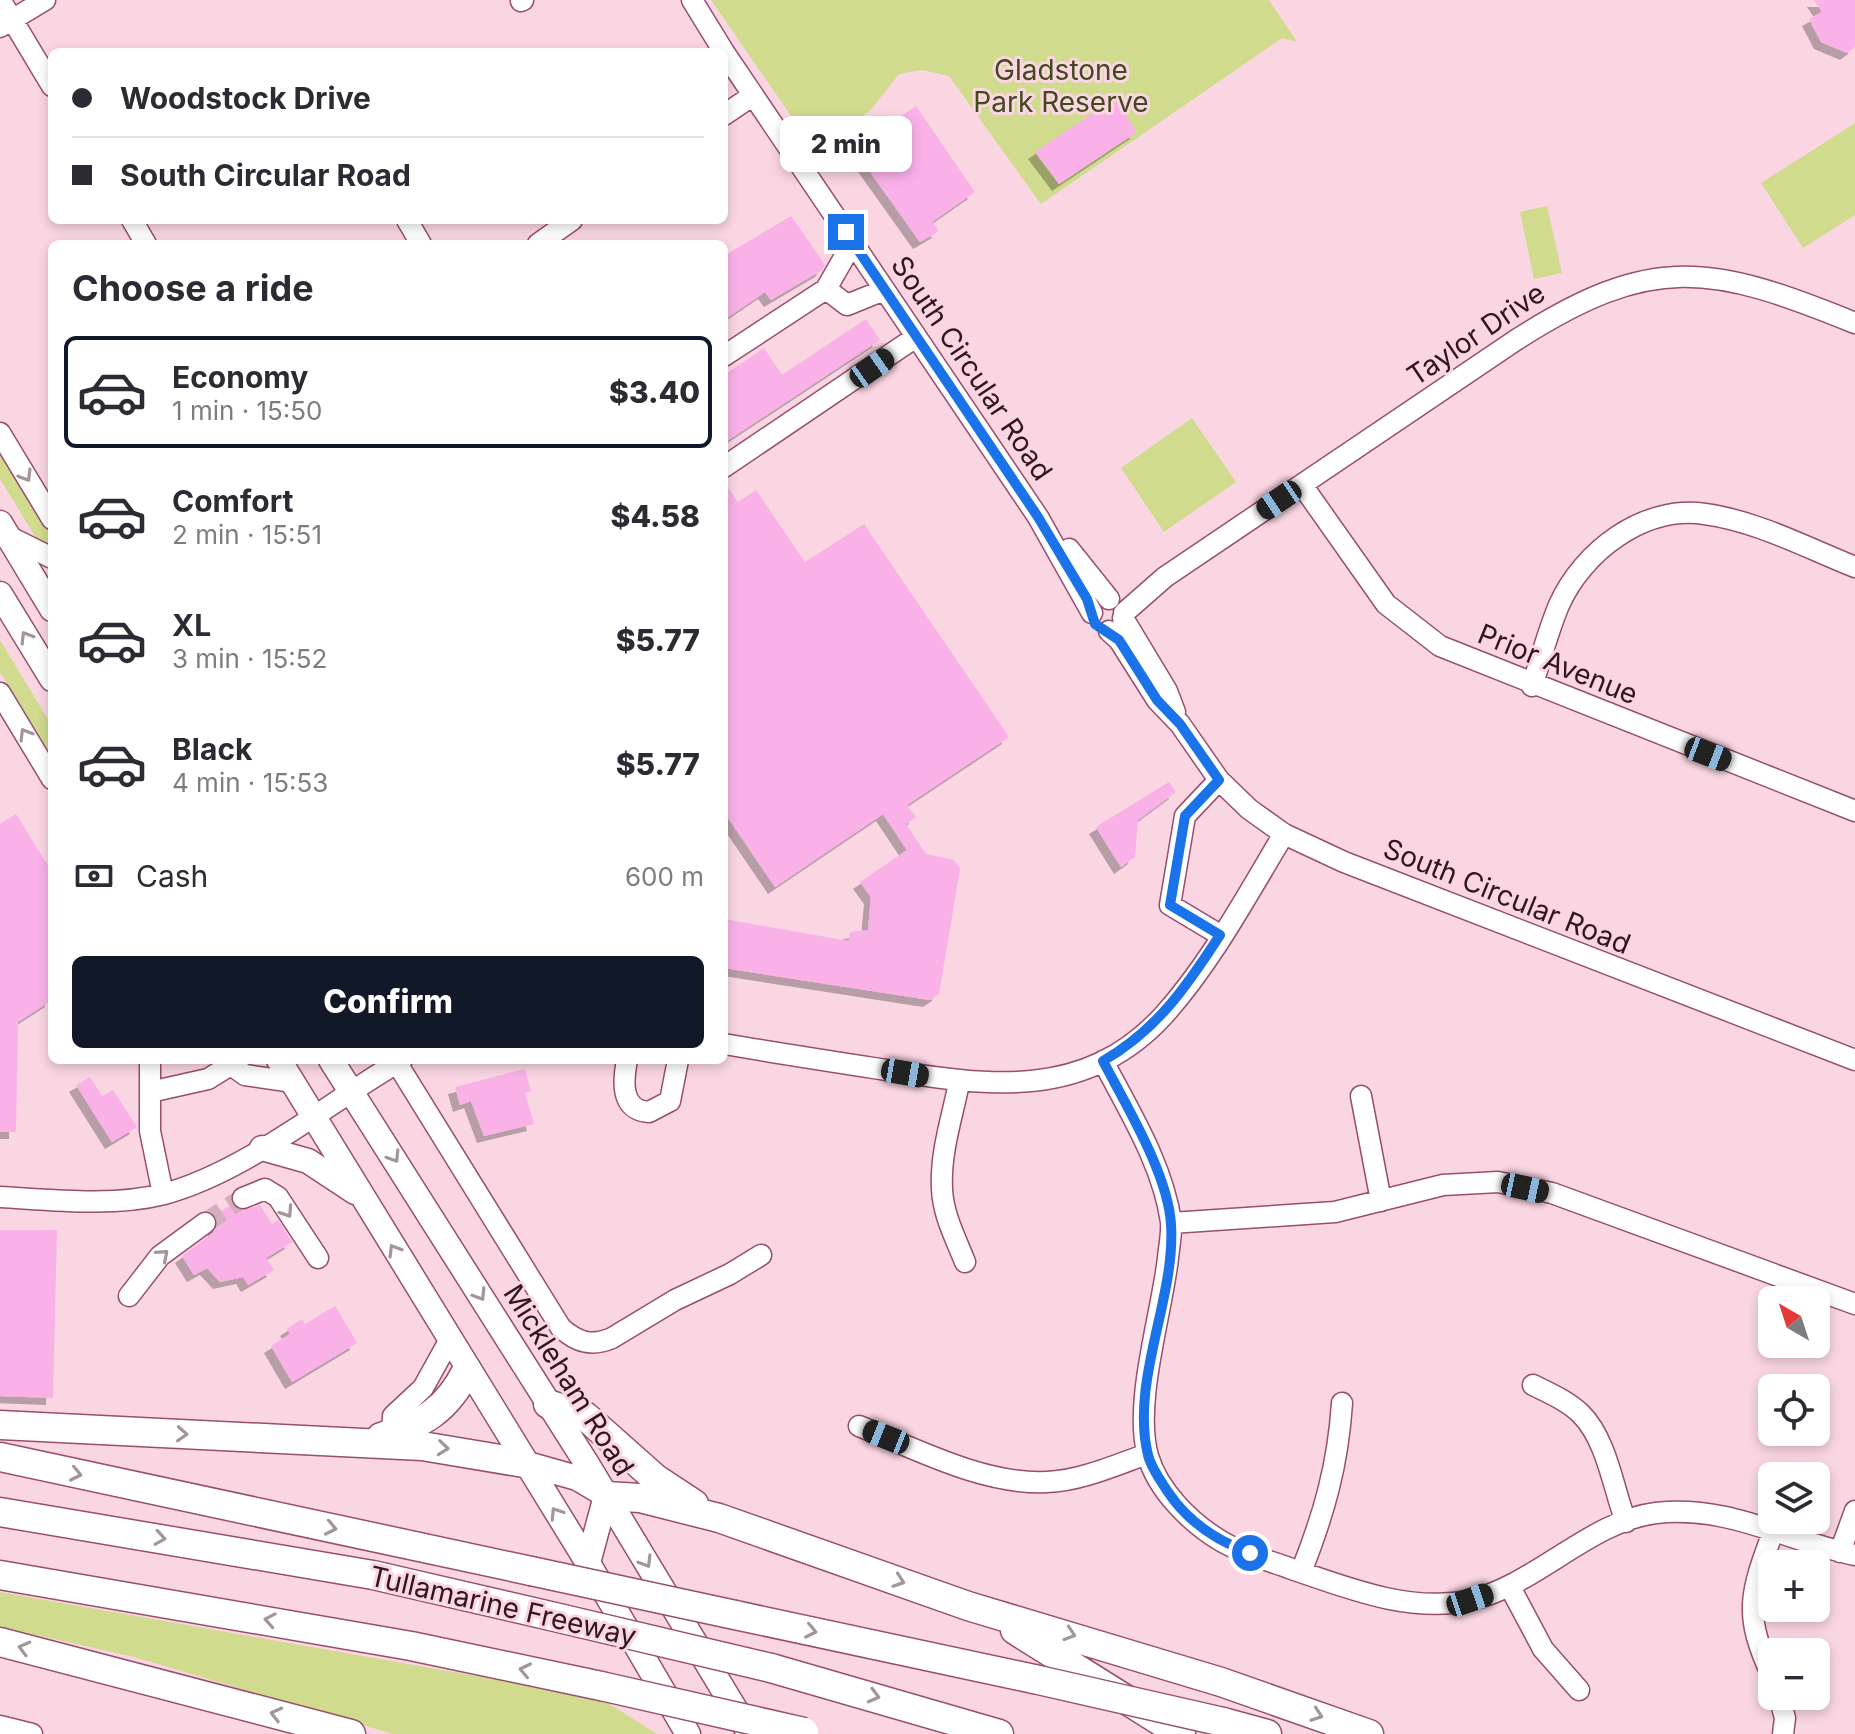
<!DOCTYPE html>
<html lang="en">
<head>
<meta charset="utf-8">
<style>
	body { margin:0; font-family:Inter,sans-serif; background:#f2f2f3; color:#2b2b33; height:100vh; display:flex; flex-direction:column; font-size:30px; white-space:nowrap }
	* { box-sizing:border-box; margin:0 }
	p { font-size:26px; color:#7c7c81 }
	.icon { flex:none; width:44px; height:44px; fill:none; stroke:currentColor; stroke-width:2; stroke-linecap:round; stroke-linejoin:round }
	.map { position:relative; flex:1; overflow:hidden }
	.panel { position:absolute; left:48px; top:240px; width:680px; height:824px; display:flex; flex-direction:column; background:#fff; border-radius:12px; box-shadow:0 4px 12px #0003 }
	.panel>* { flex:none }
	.hud { position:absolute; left:48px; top:48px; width:680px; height:176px; border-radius:12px; box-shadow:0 4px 12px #0003; display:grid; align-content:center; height:176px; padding:0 24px; background:#fff }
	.needle { width:52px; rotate:321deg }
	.controls { position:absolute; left:1758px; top:1286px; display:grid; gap:16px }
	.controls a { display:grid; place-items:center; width:72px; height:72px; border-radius:12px; background:#fff; box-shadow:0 4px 12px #0003; font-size:40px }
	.end { position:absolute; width:36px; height:36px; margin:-18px; border:10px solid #1a73e8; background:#fff; box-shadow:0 0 0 4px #fff }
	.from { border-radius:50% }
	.bubble { position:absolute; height:56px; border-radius:12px; background:#fff; box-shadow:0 4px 12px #0003; font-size:26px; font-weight:800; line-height:56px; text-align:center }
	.car { position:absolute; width:24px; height:48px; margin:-24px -12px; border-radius:10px; box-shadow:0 0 6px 2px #0007; background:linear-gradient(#222 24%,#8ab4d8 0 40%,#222 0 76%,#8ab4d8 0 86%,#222 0) }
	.hud b { display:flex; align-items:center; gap:28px; height:76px; font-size:30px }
	.hud b+b { border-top:2px solid #e1e1e2 }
	.hud i { width:20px; height:20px; background:#2b2b33 }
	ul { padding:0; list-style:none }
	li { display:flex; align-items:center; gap:24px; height:112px; margin:0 16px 12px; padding:0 8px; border:4px solid transparent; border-radius:12px }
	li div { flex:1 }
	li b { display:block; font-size:30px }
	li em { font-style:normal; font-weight:800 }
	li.current { border-color:#111827 }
	li>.icon { width:72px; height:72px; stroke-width:1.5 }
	h2 { padding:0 24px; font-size:36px; line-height:96px }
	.pay { display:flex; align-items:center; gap:20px; height:88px; padding:0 24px; font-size:30px }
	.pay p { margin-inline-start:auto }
	.action { display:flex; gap:16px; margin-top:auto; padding:16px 24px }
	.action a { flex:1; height:92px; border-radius:12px; background:#111827; color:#fff; font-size:32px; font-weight:800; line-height:92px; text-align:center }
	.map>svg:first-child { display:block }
	.green { fill:#d0db8e }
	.building { fill:#f9b1e8; filter:url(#shadow) }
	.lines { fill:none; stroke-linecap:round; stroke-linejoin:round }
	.minor-tunnel { stroke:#d2afbc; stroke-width:20; stroke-dasharray:20 10; stroke-linecap:butt }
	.minor-casing { stroke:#984e6c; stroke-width:23 }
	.major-casing { stroke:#984e6c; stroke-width:27 }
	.highway-casing { stroke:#984e6c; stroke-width:31 }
	.minor { stroke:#fff; stroke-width:20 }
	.major { stroke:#fff; stroke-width:24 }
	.highway { stroke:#fff; stroke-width:28 }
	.highway-bridge-casing { stroke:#984e6c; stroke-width:31; stroke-linecap:butt }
	.highway-bridge { stroke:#fff; stroke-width:28 }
	.oneway { stroke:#a3959b }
	.route { stroke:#1a73e8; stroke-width:10 }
	.labels { text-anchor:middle; stroke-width:6; stroke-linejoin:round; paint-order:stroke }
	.park-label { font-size:28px; fill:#44491c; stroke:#fad6e3 }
	.street-label { font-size:28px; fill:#331421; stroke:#fad6e3 }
</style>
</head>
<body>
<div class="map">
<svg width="1855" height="1734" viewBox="0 0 1855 1734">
	<defs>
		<filter id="shadow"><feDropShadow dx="-7" dy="7" stdDeviation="0" flood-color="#0004"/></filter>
	</defs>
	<rect width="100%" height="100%" fill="#fad6e3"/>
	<!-- green -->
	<path class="green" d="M711,0H1269L1297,42L1282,38L1041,204L949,76L922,70L899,74L870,111L816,152Z
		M1855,123V215L1803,248L1761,183Z
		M1547,206L1562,273L1534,279L1520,212Z
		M1192,418L1236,482L1164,532L1121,468Z
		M0,446L52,532V549L36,538L0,479Z
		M0,640L52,726V757L0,672Z
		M0,1592L600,1698L657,1734H393L134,1657L0,1627Z"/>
	<!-- building -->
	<path class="building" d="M1814,0H1855V47L1847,53L1821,42L1809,19L1822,12Z
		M1114,99L1137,132L1059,184L1035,152Z
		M916,106L975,192L932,222L939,231L920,242L853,148Z
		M791,216L825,265L822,270L771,300L765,292L724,320V256Z
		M866,319L880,340L724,443V375L764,348L782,375Z
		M724,481L738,502L756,490L805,562L864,524L1009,737L907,805L916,817L906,824L926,854L954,860L960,869L939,994L930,1000L724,968V919L849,941L850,932L868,930L871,897L860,882L907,850L883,814L775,887L724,812Z
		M1169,782L1176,792L1138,820L1135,857L1121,867L1096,827Z
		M16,814L52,872V1000L18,1022L16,1132H0V824Z
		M525,1069L531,1091L525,1093L534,1124L484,1136L471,1101L460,1105L455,1087Z
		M90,1077L102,1096L113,1090L137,1127L112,1142L76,1085Z
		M232,1204L242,1211L260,1205L272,1224L278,1220L292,1242L266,1258L274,1270L248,1285L243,1277L220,1282L207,1268L194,1275L182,1256L213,1233L218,1222L215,1215Z
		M0,1230H57L53,1398L0,1396Z
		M335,1306L357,1343L292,1382L271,1346L290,1334L287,1329L302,1319L305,1324Z"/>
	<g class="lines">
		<!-- minor-tunnel -->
		<path class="minor-tunnel" d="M205,1223L243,1198"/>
		<!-- minor casing -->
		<g class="minor-casing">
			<path id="minor" d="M692,0L724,52
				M1,1L52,86
				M521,1L523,0
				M0,27L45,0
				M724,52L1038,517L1092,613
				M724,115L752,96
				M132,220L146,244
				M407,220L421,244
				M853,242L826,289L847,305L884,290
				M538,244L572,220
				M724,356L826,289
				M0,433L52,519
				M724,467L916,337
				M1302,485L1386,604L1440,646L1855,811
				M8,536L52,558
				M1069,549L1109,599
				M1124,613L1165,577L1516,340C1652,253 1710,264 1855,323
				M1123,618L1167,691L1175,712
				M1109,631L1119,640L1157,700L1180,724L1219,780L1249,809L1284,834L1344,862L1855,1060
				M1532,686C1541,659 1548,631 1559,605C1583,551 1644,505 1705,514C1757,521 1807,548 1855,567
				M0,693L52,779
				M1219,780L1185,816L1170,905L1220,935
				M724,1044C776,1053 828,1061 880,1069C983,1085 1083,1103 1163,1016C1211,963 1247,895 1284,834
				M150,1060V1131L163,1194
				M224,1060L245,1075L293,1082
				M395,1060L561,1328C577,1342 591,1347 612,1338L675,1300L730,1274L761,1255
				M627,1060C623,1081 620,1110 649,1112L670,1101L678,1060
				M1103,1061C1129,1111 1163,1165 1171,1222C1172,1233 1169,1247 1168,1258C1162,1313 1133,1403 1148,1456C1158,1491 1191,1523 1221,1541C1241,1553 1267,1560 1289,1568C1345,1587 1410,1614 1471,1600C1536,1585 1590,1521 1656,1513C1730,1505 1784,1540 1855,1555
				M959,1083C952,1118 940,1153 942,1189C943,1215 956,1239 965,1262
				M150,1092L208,1079L229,1066
				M1361,1096L1381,1201
				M0,1197C52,1200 113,1207 164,1194C246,1172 329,1102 402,1060
				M243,1198L265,1189L278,1197L318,1258
				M1171,1223L1335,1212L1443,1185L1498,1182L1552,1193L1855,1304
				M129,1296L160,1256L205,1223
				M1533,1385C1549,1393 1568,1401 1581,1414C1607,1440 1613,1488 1626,1522
				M859,1426C916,1449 984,1485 1047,1482C1080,1481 1116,1465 1147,1454
				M392,1434L393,1416L423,1388L449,1341
				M1840,1552L1855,1511
				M1301,1572C1324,1514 1338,1465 1342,1403
				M1510,1587L1543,1649L1579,1690
				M1772,1676C1743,1614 1750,1594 1773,1532
				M1779,1696L1785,1718L1783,1734
				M0,1726L32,1734"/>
		</g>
		<!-- major casing -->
		<g class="major-casing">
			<path id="major" d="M0,523L52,609
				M0,594L52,679
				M279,1060L588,1563L688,1734
				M331,1060L587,1464L747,1729
				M262,1148L308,1161L355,1192
				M524,1463L577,1478L604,1494
				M588,1563L606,1496"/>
		</g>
		<!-- highway casing -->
		<g class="highway-casing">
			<path id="highway" d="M548,1404L585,1416L656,1479L694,1504
				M0,1425L422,1446L524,1463
				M381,1437C423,1424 447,1410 467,1370
				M0,1457L531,1571
				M606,1496L640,1498L719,1518L968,1606L1221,1682L1369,1734
				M0,1512L373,1575L559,1618
				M0,1575L411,1646L601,1686
				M735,1615L1034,1679
				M1015,1630L1181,1734
				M0,1642L351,1734
				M771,1668L999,1734
				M1223,1722L1267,1734"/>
		</g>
		<!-- minor -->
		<use href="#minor" class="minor"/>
		<!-- major -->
		<use href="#major" class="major"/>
		<!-- highway -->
		<use href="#highway" class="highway"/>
		<!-- highway-bridge casing -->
		<g class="highway-bridge-casing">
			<path id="highway-bridge" d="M531,1571L735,1615
				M559,1618L771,1668
				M1034,1679L1223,1722
				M601,1686L804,1732"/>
		</g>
		<!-- highway-bridge -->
		<use href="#highway-bridge" class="highway-bridge"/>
	</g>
	<!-- one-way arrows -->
	<defs><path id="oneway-chevron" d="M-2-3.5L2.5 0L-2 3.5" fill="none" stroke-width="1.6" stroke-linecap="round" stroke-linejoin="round" transform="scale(2)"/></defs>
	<g class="oneway">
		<use href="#oneway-chevron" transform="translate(26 476) rotate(59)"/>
		<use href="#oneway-chevron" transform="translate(26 637) rotate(-122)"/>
		<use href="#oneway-chevron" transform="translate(25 734) rotate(-121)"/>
		<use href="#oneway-chevron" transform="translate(394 1157) rotate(58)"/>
		<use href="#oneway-chevron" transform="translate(287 1212) rotate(56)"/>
		<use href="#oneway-chevron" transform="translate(394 1250) rotate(-121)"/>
		<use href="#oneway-chevron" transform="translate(163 1255) rotate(-41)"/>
		<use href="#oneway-chevron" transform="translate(480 1295) rotate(58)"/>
		<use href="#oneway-chevron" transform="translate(182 1434) rotate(3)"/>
		<use href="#oneway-chevron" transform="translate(443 1448) rotate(6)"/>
		<use href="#oneway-chevron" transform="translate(76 1474) rotate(12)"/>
		<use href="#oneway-chevron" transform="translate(556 1513) rotate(-123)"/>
		<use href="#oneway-chevron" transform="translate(331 1528) rotate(12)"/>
		<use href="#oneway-chevron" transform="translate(160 1538) rotate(9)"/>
		<use href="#oneway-chevron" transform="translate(646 1562) rotate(59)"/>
		<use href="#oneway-chevron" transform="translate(899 1581) rotate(19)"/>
		<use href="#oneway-chevron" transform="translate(270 1620) rotate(-170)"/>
		<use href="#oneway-chevron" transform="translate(811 1631) rotate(12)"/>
		<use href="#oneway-chevron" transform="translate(1070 1634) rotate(18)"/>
		<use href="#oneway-chevron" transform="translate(24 1648) rotate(-165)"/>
		<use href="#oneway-chevron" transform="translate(525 1670) rotate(-168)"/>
		<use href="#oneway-chevron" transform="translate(874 1696) rotate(15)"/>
		<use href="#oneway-chevron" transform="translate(276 1714) rotate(-166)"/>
		<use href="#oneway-chevron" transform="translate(1317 1715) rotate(19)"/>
	</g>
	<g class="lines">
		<!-- route -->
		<path class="route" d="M846,232L1038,517L1087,599L1095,624L1119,640L1157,700L1180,724L1219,780L1185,816L1170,905L1220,935C1187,986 1157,1030 1103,1061C1126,1105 1168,1174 1171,1224C1176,1298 1130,1381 1148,1455C1151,1468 1161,1481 1168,1492C1188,1522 1217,1541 1250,1553"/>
	</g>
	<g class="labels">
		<!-- park labels -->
		<g class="park-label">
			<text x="1061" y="80">Gladstone<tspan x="1061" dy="32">Park Reserve</tspan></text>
		</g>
		<!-- street labels -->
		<g class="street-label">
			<text transform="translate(1476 334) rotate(-34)" y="10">Taylor Drive</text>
			<text transform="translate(972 368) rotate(56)" y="10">South Circular Road</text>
			<text transform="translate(1558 664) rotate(22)" y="10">Prior Avenue</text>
			<text transform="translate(1507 896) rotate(22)" y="10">South Circular Road</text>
			<text transform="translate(569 1380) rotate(58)" y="10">Mickleham Road</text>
			<text transform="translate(503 1606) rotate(13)" y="10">Tullamarine Freeway</text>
		</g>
	</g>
</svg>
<div class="controls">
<a><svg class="needle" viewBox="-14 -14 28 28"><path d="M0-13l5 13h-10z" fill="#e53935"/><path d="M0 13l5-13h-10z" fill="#7c7c81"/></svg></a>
<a><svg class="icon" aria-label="locate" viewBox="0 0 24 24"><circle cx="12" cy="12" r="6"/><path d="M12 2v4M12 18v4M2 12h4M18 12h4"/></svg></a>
<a><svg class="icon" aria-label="layers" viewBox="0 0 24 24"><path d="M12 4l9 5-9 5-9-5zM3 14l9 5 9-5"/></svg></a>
<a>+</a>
<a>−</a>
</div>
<i class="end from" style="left:1250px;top:1553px"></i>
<i class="end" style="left:846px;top:232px"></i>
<div class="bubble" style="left:780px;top:116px;width:132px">2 min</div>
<i class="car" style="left:872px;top:368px;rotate:55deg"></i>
<i class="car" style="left:1279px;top:500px;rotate:236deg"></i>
<i class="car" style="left:1708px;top:754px;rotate:111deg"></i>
<i class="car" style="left:905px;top:1073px;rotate:100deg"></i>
<i class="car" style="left:1525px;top:1188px;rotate:102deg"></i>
<i class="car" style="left:886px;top:1437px;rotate:292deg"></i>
<i class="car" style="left:1470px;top:1600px;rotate:71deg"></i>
<div class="hud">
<b><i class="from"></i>Woodstock Drive</b>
<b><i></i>South Circular Road</b>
</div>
<section class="panel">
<h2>Choose a ride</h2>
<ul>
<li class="current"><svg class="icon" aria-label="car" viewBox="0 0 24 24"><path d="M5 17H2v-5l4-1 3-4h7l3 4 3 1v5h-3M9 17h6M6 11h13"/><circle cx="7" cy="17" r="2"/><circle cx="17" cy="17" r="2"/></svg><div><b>Economy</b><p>1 min · 15:50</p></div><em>$3.40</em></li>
<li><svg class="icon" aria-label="car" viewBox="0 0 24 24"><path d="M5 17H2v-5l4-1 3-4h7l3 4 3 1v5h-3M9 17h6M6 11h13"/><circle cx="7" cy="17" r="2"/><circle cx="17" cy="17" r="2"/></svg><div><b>Comfort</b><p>2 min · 15:51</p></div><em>$4.58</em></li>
<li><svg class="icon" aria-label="car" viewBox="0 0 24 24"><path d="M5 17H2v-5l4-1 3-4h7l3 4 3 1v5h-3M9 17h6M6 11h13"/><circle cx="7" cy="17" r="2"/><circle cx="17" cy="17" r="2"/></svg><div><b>XL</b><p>3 min · 15:52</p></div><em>$5.77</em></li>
<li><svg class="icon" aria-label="car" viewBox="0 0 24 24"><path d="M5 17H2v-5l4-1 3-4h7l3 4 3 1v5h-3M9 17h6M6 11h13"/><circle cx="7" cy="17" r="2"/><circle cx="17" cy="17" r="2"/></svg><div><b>Black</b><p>4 min · 15:53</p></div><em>$5.77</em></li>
</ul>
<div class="pay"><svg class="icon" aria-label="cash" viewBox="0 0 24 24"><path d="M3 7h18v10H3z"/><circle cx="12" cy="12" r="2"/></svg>Cash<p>600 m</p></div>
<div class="action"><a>Confirm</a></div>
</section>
</div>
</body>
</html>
